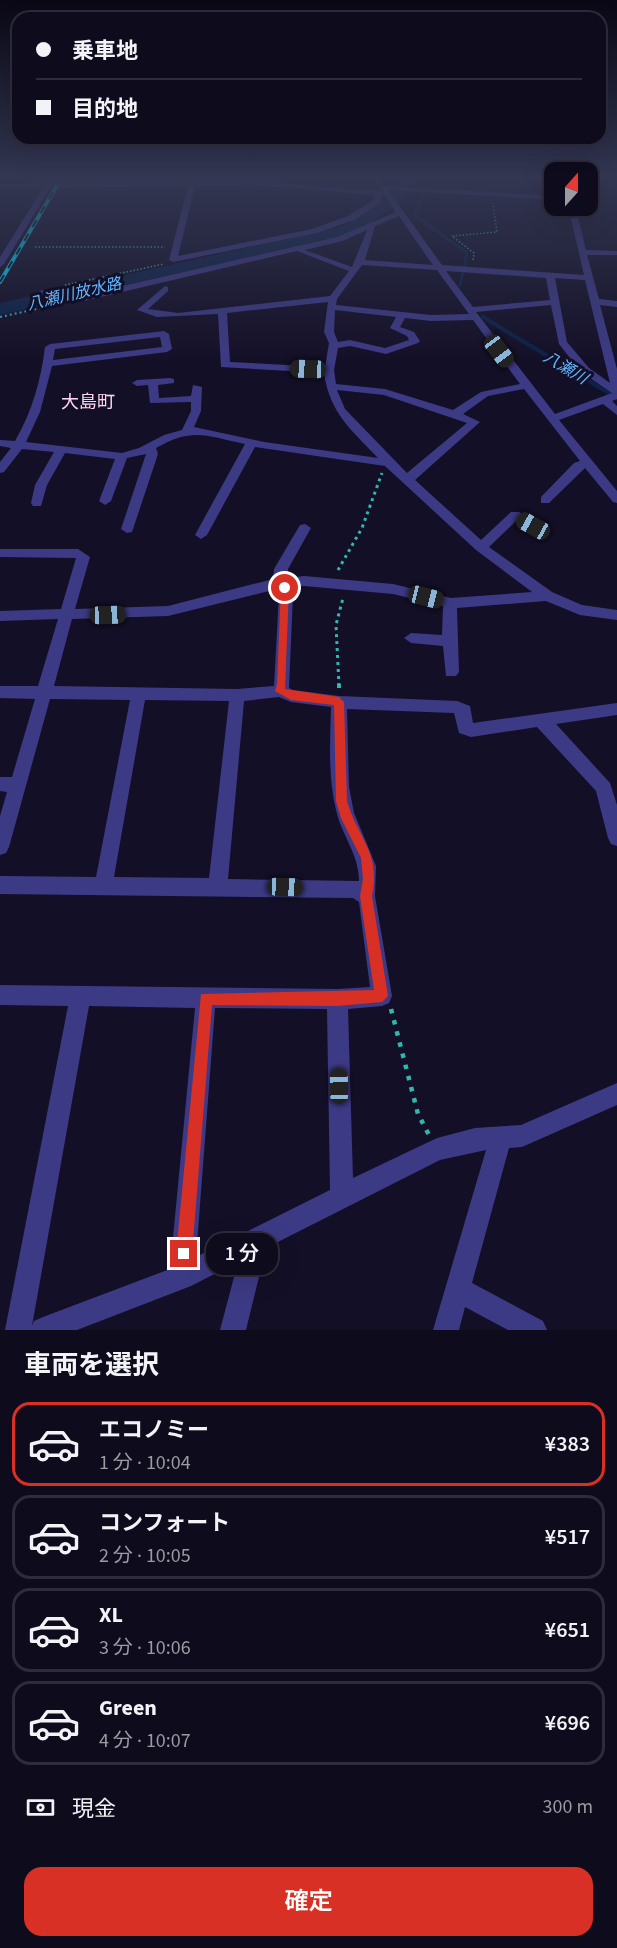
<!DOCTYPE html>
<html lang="ja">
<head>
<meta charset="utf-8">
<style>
	body { margin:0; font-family:"Source Sans 3","Noto Sans JP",sans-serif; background:#171425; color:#f1f3f6; height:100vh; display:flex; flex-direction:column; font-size:22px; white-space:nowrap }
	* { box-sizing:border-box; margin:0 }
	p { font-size:20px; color:#9b9ba3 }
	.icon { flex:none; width:33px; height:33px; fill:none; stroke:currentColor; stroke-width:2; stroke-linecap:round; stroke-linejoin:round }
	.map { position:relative; height:1330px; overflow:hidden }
	.drawer { display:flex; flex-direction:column; background:#0e0b1c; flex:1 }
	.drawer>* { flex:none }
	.hud { position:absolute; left:12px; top:12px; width:594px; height:132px; border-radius:18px; box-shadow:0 6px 24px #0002,0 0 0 2px #2e2b3b; display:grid; align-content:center; height:132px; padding:0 24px; background:#0e0b1c }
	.needle { width:39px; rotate:21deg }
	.controls { position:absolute; left:544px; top:162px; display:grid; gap:12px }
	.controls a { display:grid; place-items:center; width:54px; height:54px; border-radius:12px; background:#0e0b1c; box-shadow:0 6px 24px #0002,0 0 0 2px #2e2b3b; font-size:30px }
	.end { position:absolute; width:27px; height:27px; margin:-14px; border:8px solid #d93025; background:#fff; box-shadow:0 0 0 3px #fff }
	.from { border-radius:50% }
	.bubble { position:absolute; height:42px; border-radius:18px; background:#0e0b1c; box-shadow:0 6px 24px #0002,0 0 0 2px #2e2b3b; font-size:20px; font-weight:600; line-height:42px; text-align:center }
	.car { position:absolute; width:18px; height:36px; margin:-18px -9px; border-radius:8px; box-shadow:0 0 4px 2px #0007; background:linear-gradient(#222 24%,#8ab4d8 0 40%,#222 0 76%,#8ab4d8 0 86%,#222 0) }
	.hud b { display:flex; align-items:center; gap:21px; height:57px; font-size:22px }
	.hud b+b { border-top:2px solid #2e2b3b }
	.hud i { width:15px; height:15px; background:#f1f3f6 }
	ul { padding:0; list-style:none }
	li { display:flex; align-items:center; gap:18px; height:84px; margin:0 12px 9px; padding:0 12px; border:3px solid #2e2b3b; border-radius:18px }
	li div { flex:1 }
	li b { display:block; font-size:22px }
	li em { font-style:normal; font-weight:600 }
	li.active { border-color:#d93025 }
	li>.icon { width:54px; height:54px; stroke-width:1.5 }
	h2 { padding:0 24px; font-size:27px; line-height:72px }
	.pay { display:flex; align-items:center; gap:15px; height:66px; padding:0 24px; font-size:22px }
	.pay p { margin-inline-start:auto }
	.button { display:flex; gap:12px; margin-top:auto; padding:12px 24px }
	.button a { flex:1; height:69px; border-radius:18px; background:#d93025; color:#fff; font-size:24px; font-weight:600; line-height:69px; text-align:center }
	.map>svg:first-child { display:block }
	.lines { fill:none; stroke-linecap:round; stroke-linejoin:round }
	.stream-far1 { stroke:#0c2248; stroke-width:3 }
	.stream { stroke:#0c2248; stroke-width:4 }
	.river { fill:#0c2248; fill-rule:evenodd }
	.path-far4 { stroke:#2fb8b0; stroke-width:1.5; stroke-dasharray:1.5 2; stroke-linecap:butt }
	.path-far3 { stroke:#2fb8b0; stroke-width:2; stroke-dasharray:2 3; stroke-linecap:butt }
	.path-far2 { stroke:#2fb8b0; stroke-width:3; stroke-dasharray:3 4; stroke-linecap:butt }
	.path-far1 { stroke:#2fb8b0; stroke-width:4; stroke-dasharray:4 5; stroke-linecap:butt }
	.path { stroke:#2fb8b0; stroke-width:4.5; stroke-dasharray:4.5 7; stroke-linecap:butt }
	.minor { fill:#3d3a85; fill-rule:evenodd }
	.rail-casing { stroke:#00e5ff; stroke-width:4 }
	.rail { stroke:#130f26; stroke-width:2; stroke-dasharray:8; stroke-linecap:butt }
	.route { fill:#d93025 }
	.labels { text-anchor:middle; stroke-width:6; stroke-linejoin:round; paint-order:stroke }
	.far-water-label { font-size:16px; font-style:italic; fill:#62b6ff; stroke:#130f26 }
	.far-quarter-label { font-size:18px; fill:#ffd6f0; stroke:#130f26 }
</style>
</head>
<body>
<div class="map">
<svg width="617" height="1330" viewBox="0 0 617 1330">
	<rect width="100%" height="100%" fill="#130f26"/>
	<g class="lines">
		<!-- stream-far1 -->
		<path class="stream-far1" d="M408,177L416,178
			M428,179L430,180L414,215L467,253L460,286"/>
		<!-- stream -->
		<path class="stream" d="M483,317L617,398"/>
		<!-- river -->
		<path class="river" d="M401,177H415L400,204L352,234L0,315V303L341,227L389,198Z"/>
		<!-- path-far4 -->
		<path class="path-far4" d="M35,247H165
			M473,260L474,253L452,236L497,232L493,203
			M65,285L164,264"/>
		<!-- path-far3 -->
		<path class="path-far3" d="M0,317L50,306"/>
		<!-- path-far2 -->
		<path class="path-far2" d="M338,570L362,528L382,473
			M339,686L336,625L343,598"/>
		<!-- path-far1 -->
		<path class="path-far1" d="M339,684V689"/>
		<!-- path -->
		<path class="path" d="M391,1009L418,1114L429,1135"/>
		<!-- minor -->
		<path class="minor" d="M52,177L55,179L53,183L253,181L382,191L372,177H378L385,186L555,196V200L388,190L442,265L584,275L568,206H575L586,250L617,251V255H587L599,299L617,301V307L600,305L617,369V399L612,401L617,406V415L603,404L559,420L617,491V503L613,502L585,468L549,503H541V497L574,463L580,461L524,389L488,396L463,414L480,422L415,480L481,540L511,512H519L537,523L539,526L533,530L516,521L489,547L552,592L582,605L617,610V620L580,615L546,601L457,608L459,672L456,676H446L443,646L411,643L404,638L411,633L442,635L443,606L393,594L304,586L290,587L293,594L289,688L293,690L339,696L457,701L470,706L473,723L617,703V715L556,724L610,783L617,805V846L611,844L608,838L596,791L537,727L471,737L459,733L454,713L347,709L349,787L354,813L376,866L375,896L392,996L389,1003L382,1006L348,1009L353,1178L437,1138L475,1128L521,1125L617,1083V1105L522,1147L509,1148L472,1283L543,1321L547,1330H508L465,1307L459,1330H433L486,1150L440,1160L266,1248L246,1330H220L238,1262L191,1286L77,1330H5L68,1006L0,1005V985L337,989L370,987L359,902L353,898L0,894V876L96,877L130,700L50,699L9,847L6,853L0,855V816L7,792L0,791V777H12L35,699L0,698V686H38L58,619L0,621V611L61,609L76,558L0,557V549H78L90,557L75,609L168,606L273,579L274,569L300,525L305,524L311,528L288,569L287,578L304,576L393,584L451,598L532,592L476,550L385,466L255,447L207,535L201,539L195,535L245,444C205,436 194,427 156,448L158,454L132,532L127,533L121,529L146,454L127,458L111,501L105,505L99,501L115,459L65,453L47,485L41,506H33L31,503L35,485L54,452L22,449L4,472L0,473V462L11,448L0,446V440L15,441C32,412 41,380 45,347L50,344L164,331L169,334L172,349L167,352L52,366L40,412L26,442L122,453L139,448L164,435L182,430L191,411V402L150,403L148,385L137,386L132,383L137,380L170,378L174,379V383L158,385L159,398L191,396L193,385L202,387L201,411L194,427L264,442L378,458C351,429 330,414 324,373L221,367L218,314L157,317L137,310L165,286L168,287V291L148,309L178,313L330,296L349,271L297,251L75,303L38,293L42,290L75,297L337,237L396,212L385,196H381L382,202L354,220L317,233L173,262L169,260L188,186L50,188L4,264L0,267V257L43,188H0V184L46,183ZM253,185L373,195L375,199L348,216L312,229L178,256L195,186ZM399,216L430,261L433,265L365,260L375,226ZM367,230L352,267L305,250L343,241ZM362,265L437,270L469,314L431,315L336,305L337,299ZM446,271L546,278L550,300L473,307ZM555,278L585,280L610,383L589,368L567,342ZM328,302L324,332L329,343L325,367L230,362L227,313ZM551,305L559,344L581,372L612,393L555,414L476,312ZM335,310L396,317L390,328L407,336L409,340L385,348L350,340L338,342L334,332ZM405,318L431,321L473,320L520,384L481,392L453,410L385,389L336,384L334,370L338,348L350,346L386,354L418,343L420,341L414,332L400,327ZM160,337L162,347L53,360L55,349ZM337,390L384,395L467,423L407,473L345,409ZM277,589L279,594L274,686L237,689L54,686L72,619L168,616ZM279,697L291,702L331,707C330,742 328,777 336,810C342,836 359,854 359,881L228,879L244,701ZM145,700L229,701L209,878L114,877ZM89,1006L195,1008L170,1269L43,1317L34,1321L32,1326ZM215,1008L327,1009L330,1190L196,1257Z"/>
		<!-- rail casing -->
		<g class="rail-casing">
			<path id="rail" d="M0,282L62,177"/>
		</g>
		<!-- rail -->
		<use href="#rail" class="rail"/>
	</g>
	<!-- sky -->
	<linearGradient id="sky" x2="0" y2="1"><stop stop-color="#0a0815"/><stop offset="0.49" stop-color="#333752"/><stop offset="1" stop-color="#333752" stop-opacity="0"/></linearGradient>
	<rect width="617" height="363" fill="url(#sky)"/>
	<!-- route -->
	<path class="route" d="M285,585L289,588L285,689L339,697L344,702L347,801C358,839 381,852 372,896L388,996L382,1002L337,1006L212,1005L192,1254L190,1260L184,1262L178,1260L176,1254L201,994L374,990L360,896L363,879L361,858L341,818L336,801L334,705L291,700L275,691L277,684L281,588Z"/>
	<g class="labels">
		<!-- far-water labels -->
		<g class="far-water-label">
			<text transform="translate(74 293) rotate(-13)" y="6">八瀬川放水路</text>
			<text transform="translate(566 367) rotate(31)" y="6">八瀬川</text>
		</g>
		<!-- far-quarter labels -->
		<g class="far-quarter-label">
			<text x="88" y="408">大島町</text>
		</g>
	</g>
</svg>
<div class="controls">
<a><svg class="needle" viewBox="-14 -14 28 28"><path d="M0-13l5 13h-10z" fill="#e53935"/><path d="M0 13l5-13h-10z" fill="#9b9ba3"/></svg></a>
</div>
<i class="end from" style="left:285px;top:588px"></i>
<i class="end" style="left:184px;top:1254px"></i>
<div class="bubble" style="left:206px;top:1233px;width:72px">1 分</div>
<i class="car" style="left:499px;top:351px;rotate:143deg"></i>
<i class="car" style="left:308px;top:369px;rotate:272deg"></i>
<i class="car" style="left:533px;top:526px;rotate:299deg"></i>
<i class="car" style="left:426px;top:597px;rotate:104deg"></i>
<i class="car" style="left:108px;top:615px;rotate:88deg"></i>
<i class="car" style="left:285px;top:887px;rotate:92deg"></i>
<i class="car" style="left:339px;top:1086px;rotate:359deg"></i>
<div class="hud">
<b><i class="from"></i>乗車地</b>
<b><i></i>目的地</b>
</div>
</div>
<section class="drawer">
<h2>車両を選択</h2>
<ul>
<li class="active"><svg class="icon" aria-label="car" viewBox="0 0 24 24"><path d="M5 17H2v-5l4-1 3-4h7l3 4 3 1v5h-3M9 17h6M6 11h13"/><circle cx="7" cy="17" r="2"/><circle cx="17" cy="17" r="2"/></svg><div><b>エコノミー</b><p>1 分 · 10:04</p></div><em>¥383</em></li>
<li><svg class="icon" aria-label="car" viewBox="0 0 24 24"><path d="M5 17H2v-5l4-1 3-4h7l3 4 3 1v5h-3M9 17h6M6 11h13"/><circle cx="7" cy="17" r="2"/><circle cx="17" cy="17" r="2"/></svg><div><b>コンフォート</b><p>2 分 · 10:05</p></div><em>¥517</em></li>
<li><svg class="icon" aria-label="car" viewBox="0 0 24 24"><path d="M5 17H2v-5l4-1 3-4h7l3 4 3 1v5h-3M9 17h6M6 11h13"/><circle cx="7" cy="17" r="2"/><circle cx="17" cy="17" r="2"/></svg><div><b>XL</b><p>3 分 · 10:06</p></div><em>¥651</em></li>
<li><svg class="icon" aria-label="car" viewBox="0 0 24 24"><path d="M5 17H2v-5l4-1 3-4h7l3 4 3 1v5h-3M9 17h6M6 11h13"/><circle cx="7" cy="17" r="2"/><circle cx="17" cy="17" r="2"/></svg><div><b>Green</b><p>4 分 · 10:07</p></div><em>¥696</em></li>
</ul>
<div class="pay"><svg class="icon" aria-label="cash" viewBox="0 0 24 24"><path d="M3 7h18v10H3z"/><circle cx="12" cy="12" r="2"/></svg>現金<p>300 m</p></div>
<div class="button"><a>確定</a></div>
</section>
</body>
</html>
